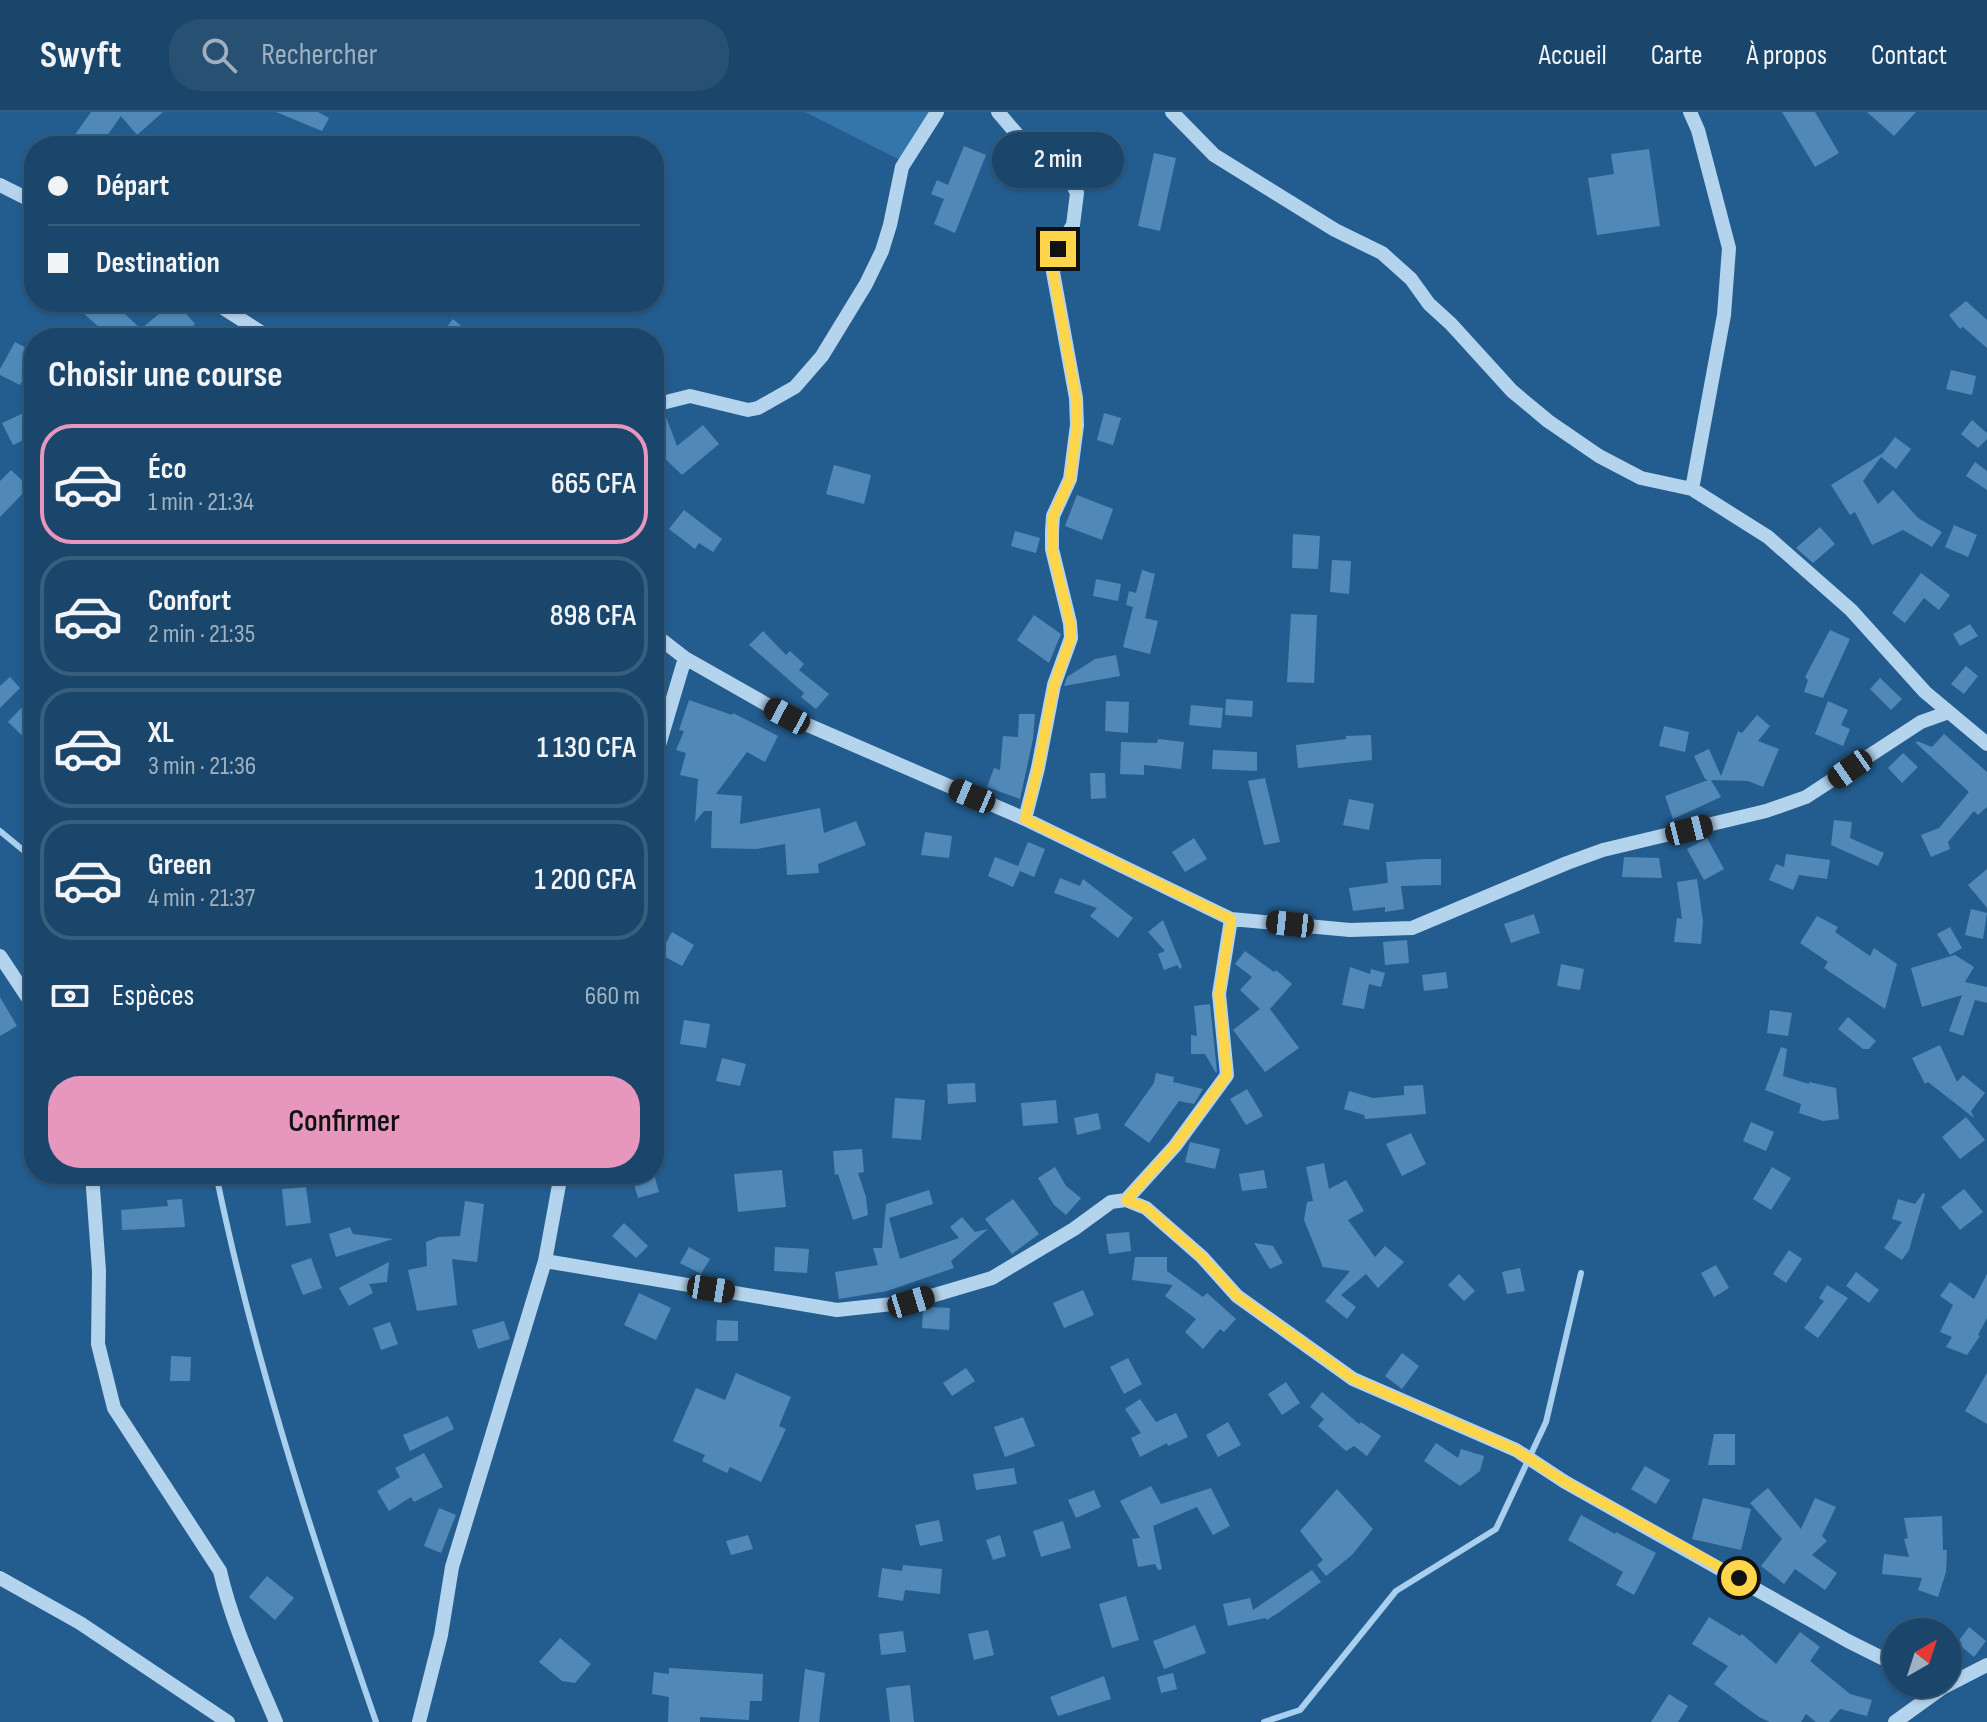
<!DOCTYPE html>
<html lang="fr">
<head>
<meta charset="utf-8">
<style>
	body { margin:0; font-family:"Sofia Sans Condensed",sans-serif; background:#275073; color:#f1f3f6; height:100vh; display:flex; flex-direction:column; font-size:30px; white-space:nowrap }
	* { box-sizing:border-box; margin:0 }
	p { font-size:26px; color:#9fb1c1 }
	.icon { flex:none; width:44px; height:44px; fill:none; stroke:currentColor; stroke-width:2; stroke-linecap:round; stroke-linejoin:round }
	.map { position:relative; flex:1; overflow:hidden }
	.sheet { position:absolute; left:24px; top:216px; width:640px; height:856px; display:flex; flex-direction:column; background:#1a466b; border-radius:32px; box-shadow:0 2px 6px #0004,0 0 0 2px #385e7e }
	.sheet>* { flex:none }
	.hud { position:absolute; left:24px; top:24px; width:640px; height:176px; border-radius:32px; box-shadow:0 2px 6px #0004,0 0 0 2px #385e7e; display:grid; align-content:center; height:176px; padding:0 24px; background:#1a466b }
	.needle { width:52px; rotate:39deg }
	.fabs { position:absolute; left:1882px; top:1506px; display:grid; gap:16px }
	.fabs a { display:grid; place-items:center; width:80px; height:80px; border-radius:50%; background:#1a466b; box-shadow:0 2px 6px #0004,0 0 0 2px #385e7e; font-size:40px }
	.end { position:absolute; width:36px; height:36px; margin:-18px; border:10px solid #ffd54a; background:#111; box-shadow:0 0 0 4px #111 }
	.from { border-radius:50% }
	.bubble { position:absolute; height:56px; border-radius:28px; background:#1a466b; box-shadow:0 2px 6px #0004,0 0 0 2px #385e7e; font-size:26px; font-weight:600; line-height:56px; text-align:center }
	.car { position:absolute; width:24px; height:48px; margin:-24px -12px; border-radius:10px; box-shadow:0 0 6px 2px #0007; background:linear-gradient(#222 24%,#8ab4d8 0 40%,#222 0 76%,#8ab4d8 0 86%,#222 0) }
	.hud b { display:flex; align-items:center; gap:28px; height:76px; font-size:30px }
	.hud b+b { border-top:2px solid #385e7e }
	.hud i { width:20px; height:20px; background:#f1f3f6 }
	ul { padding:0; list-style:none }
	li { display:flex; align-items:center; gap:24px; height:120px; margin:0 16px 12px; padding:0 8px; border:4px solid #385e7e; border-radius:32px }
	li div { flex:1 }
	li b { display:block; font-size:30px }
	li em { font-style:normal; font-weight:600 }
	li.on { border-color:#e797bd }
	li>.icon { width:72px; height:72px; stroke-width:1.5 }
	h2 { padding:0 24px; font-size:36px; line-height:96px }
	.pay { display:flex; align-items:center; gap:20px; height:88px; padding:0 24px; font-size:30px }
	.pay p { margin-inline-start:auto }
	.primary-button { display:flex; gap:16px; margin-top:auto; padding:16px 24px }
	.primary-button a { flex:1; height:92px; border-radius:32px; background:#e797bd; color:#111; font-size:32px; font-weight:600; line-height:92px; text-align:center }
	header { display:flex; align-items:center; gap:48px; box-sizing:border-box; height:112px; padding:0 40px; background:#1a466b; border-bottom:2px solid #385e7e }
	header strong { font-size:38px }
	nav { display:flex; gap:44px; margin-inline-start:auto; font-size:28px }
	.search { width:560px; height:72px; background:#275073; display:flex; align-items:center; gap:20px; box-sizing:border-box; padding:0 28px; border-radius:32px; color:#9fb1c1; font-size:30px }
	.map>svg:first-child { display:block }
	.pitch { fill:#3476aa }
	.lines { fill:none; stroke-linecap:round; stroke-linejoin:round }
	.stream { stroke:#a8cfed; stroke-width:6 }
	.building { fill:#5089b8 }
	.minor { stroke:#b4d3ec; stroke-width:14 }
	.route { stroke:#ffd54a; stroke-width:10 }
</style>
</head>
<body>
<header>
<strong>Swyft</strong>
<div class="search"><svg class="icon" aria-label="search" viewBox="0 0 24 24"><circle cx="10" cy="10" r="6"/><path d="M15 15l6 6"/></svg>Rechercher</div>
<nav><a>Accueil</a><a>Carte</a><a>À propos</a><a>Contact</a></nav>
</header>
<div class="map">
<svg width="1987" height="1610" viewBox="0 0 1987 1610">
	<rect width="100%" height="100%" fill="#235d8f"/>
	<!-- pitch -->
	<path class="pitch" d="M805,0H930L902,49Z"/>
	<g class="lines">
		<!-- stream -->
		<path class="stream" d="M0,719L34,747
			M216,1062C254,1248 314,1430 376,1610
			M1264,1610L1300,1598L1396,1479L1496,1417L1546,1310L1581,1161"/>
	</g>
	<!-- building -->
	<path class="building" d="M91,0H163L137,23L121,4L100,34H87L74,24Z
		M276,0H318L329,6L322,19Z
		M1782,0H1815L1839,41L1815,55Z
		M1867,0H1916L1894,24Z
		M964,34L986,43L955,121L934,112L944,87L931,82L937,68L948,73Z
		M1649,37L1660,114L1597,123L1588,66L1614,62L1611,42Z
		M1154,41L1176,46L1160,119L1138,114Z
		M1966,189L1987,208V236L1963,215L1960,217L1949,203Z
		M91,190H112L141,217L173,190H176L195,212L179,226H111L82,200Z
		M453,207L476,226H438Z
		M15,230L34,240V247L20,273L0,263V257Z
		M1951,258L1976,264L1972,283L1946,277Z
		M26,300L34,317V323L13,333L2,311Z
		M1104,301L1121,306L1113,333L1097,328Z
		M666,305L677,334L703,313L719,332L682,363L654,336V309Z
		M1972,308L1987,321V327L1978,336L1961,322Z
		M1895,325L1911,337L1896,357L1881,345L1863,369L1878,392L1893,378L1918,406L1942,420L1932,435L1903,418L1872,433L1855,400L1850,403L1831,373L1883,341Z
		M1975,350L1987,359V378L1966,364Z
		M834,353L871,363L864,392L826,382Z
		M11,358L29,375L0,405V369Z
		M1077,383L1113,397L1102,428L1065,414Z
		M684,398L722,427L713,440L699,431L695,437L669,417Z
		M1954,413L1977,423L1968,445L1945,435Z
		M1820,415L1835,432L1813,451L1796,436Z
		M1015,419L1040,426L1036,441L1011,434Z
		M1293,422L1320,424L1318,457L1292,456Z
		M1332,448L1351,449L1349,482L1330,480Z
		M1142,458L1155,462L1145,506L1158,509L1150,542L1123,535L1133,495L1126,493L1129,479L1136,481Z
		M1921,461L1950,483L1939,498L1924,486L1905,511L1892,501Z
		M1096,467L1121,472L1118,489L1093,484Z
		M1291,502L1317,503L1314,571L1287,570Z
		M1034,503L1061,522L1049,551L1017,528Z
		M1970,512L1978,524L1960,534L1953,522Z
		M1830,518L1850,527L1823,586L1804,580L1808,568L1805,565Z
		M763,519L786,543L790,539L804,552L799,558L829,582L816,597L801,585L804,581L749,533Z
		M1116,543L1120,564L1064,574L1067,565L1095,547Z
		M1966,554L1978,564L1964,582L1951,572Z
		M10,565L20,576L0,596V574Z
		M1880,566L1902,587L1891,598L1870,577Z
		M1226,587L1253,589L1252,605L1225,603Z
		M689,588L732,603L733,601L778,624L765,650L747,640L716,682L742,684L740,712L820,696L824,721L856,709L866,733L818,752L819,761L787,763L785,732L757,737L711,736L712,699H704L695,710L698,667L680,663L686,641L676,638L684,619L679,618Z
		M1106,589L1129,590L1128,621L1105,619Z
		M1828,589L1848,598L1841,613L1850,617L1843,634L1815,622Z
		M1191,593L1223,596L1221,616L1189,613Z
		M21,596L34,609V635L8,610Z
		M1019,602H1035L1033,627L1020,687L987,675L994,656L1000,658L1003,624L1018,625Z
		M1757,603L1770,614L1758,629L1779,637L1763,675L1748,669L1711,668L1721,685L1673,707L1665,684L1708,668L1705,667L1694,644L1709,637L1721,664L1738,619L1742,621Z
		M1664,614L1689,620L1685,640L1659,634Z
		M1944,622L1987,660V695L1978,703L1974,699L1948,730L1950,737L1931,745L1921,723L1939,716L1969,680L1916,631L1917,629L1932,635Z
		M1371,623L1372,648L1298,656L1296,633L1346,627V624Z
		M1158,627L1184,630L1181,657L1144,653V663L1120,662L1121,630L1157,631Z
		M1213,638L1257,640V659L1212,657Z
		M1903,641L1918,655L1902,671L1888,656Z
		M1090,661H1105L1106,686L1091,687Z
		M1265,666L1280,730L1264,733L1248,669Z
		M1349,687L1374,692L1369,718L1343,713Z
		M1834,708L1852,710L1850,726L1884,741L1878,754L1831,733Z
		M925,720L952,724L949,746L921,743Z
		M1194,726L1207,747L1185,760L1172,740Z
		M1707,726L1724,757L1704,768L1687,737Z
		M1028,730L1045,737L1034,765L1020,759L1013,775L988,764L995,745L1018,754Z
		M1786,742L1830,748L1827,767L1799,763L1793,778L1769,768L1776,752L1784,755Z
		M1624,745L1659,746L1662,766L1622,765Z
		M1425,747H1441V773L1401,774L1404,797L1385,800V795L1353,799L1349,776L1388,771L1386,750Z
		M1987,757V796L1968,773Z
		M1060,766L1080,774L1083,767L1133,806L1118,826L1090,804L1097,796L1054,781Z
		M1697,767L1703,809L1701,832L1674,830L1677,806L1682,807L1677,770Z
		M1971,797L1987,801L1983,827L1965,823Z
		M1534,802L1540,821L1511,831L1504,812Z
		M1817,804L1838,815L1835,820L1870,844L1874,836L1897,852L1885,897L1824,856L1828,850L1800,831Z
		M1163,808L1182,855L1180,857L1177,853L1164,858L1158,842L1165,839L1148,820Z
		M1950,815L1962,836L1950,843L1937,822Z
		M672,820L694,833L682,854L660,842Z
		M1407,828L1409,851L1385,853L1383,830Z
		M1245,839L1274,860L1276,858L1292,872L1270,897L1299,936L1265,960L1233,918L1260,897L1240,878L1252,865L1235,852Z
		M1955,843L1974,855L1965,870L1987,875V891L1975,888L1963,924L1949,919L1962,883L1922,895L1911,856Z
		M1561,852L1584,857L1580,878L1557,874Z
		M1350,855L1370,862L1371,857L1385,861L1381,875L1369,872L1364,897L1342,893Z
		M1446,860L1448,876L1424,879L1422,863Z
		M0,885L17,914L0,924Z
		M1210,892L1217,960L1216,961L1205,942H1191V923L1197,924L1194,894Z
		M1770,898L1792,901L1788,924L1767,921Z
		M1848,905L1876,929L1869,937H1863L1838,917Z
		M684,908L710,912L706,936L680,932Z
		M1940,933L1957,970L1963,963L1985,981L1971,999L1974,1006L1928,970L1925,972L1912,946Z
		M1781,935L1787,937L1783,964L1809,972V970L1836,976L1839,1007L1823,1009L1799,1001L1801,992L1765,978Z
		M722,946L746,952L740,974L716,969Z
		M1156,961L1174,965L1173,970L1203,977L1194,992L1179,989L1149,1031L1124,1013L1154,971Z
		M975,971L976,990L948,992L947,972Z
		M1423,973L1426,1002L1365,1007L1364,1003L1344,997L1349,979L1373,986L1404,983V974Z
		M1247,977L1263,1004L1246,1013L1230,987Z
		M895,986L925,988L921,1028L892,1026Z
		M1056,988L1058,1011L1023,1014L1021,991Z
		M1098,1001L1101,1017L1077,1023L1074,1006Z
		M1966,1005L1985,1028L1960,1047L1942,1025Z
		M1751,1010L1774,1020L1766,1039L1743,1029Z
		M1411,1021L1426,1052L1402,1064L1386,1032Z
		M1190,1030L1220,1037L1215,1057L1185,1050Z
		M862,1037L864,1060L858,1061L866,1085L868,1103L853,1108L838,1062L835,1063L833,1039Z
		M1324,1051L1329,1077L1346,1068L1364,1099L1348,1108L1375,1145L1385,1134L1404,1150L1378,1176L1366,1162L1341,1183L1356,1195L1347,1207L1325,1189L1350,1159L1323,1155L1304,1108L1307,1090L1313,1089L1306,1055Z
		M1055,1055L1066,1074L1081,1086L1066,1103L1054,1093L1038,1066Z
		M1772,1055L1791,1066L1771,1098L1753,1087Z
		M782,1058L786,1095L738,1100L734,1062Z
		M1264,1058L1267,1076L1242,1079L1239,1062Z
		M631,1062H654L659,1080L638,1086Z
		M306,1075L311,1111L286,1114L282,1077Z
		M1964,1077L1983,1100L1960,1118L1941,1095Z
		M929,1078L933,1092L889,1106L900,1147L959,1126L950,1115L962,1105L975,1120L988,1117L951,1149L954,1156L887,1179L839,1187L835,1160L878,1153L873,1136H882L886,1092Z
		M1923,1081L1925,1082L1909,1138L1902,1148L1884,1136L1902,1110L1892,1107L1898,1087L1915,1092Z
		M182,1087L185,1115L122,1118L121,1098L168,1094L167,1088Z
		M1013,1087L1039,1122L1012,1142L985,1107Z
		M465,1089L484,1092L477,1150L452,1147L457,1193L417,1199L408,1158L427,1154L426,1130L438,1125L460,1124Z
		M624,1111L648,1134L636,1146L612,1124Z
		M350,1115L353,1122L393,1127L336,1145L329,1122Z
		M1129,1120L1131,1139L1109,1142L1106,1122Z
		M1254,1131L1273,1134L1283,1151L1270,1157Z
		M689,1135L710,1147L701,1162L680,1151Z
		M775,1135L809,1137L807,1161L774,1159Z
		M1789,1138L1802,1147L1786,1171L1773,1162Z
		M1135,1145H1167V1159L1203,1185L1207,1181L1236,1207L1224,1220L1220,1217L1203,1237L1185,1220L1196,1207L1165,1184L1173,1173L1132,1168Z
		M311,1146L322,1176L303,1183L291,1153Z
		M389,1150L387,1170L369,1172L373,1181L349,1194L339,1176Z
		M1716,1153L1729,1176L1714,1185L1701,1161Z
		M1520,1156L1525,1179L1507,1182L1502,1160Z
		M1856,1160L1879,1178L1869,1191L1846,1174Z
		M1459,1162L1475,1179L1464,1189L1448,1173Z
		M1987,1162V1206L1978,1223L1980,1224L1967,1243L1946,1235L1952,1225L1940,1220L1953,1193L1940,1184L1950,1170L1974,1187Z
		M1827,1173L1848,1186L1818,1226L1804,1216L1824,1189L1819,1186Z
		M1083,1178L1094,1203L1064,1216L1053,1191Z
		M639,1181L671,1196L656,1228L624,1213Z
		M930,1195L950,1196L949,1218L922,1216L923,1197Z
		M717,1208L738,1209V1229H716Z
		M504,1209L510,1227L478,1237L472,1218Z
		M390,1210L398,1232L381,1238L373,1216Z
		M1402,1241L1419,1254L1402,1277L1385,1264Z
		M171,1244L191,1245L190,1269H170Z
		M1128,1246L1142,1272L1124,1282L1110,1255Z
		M966,1256L975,1269L952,1284L943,1271Z
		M736,1261L791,1285L779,1314L786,1317L761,1370L730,1355L727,1361L702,1349L705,1343L673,1329L696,1276L725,1288Z
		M1987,1261V1312L1965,1299Z
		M1286,1270L1300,1291L1282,1303L1268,1282Z
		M1322,1280L1359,1312L1361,1310L1381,1324L1367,1344L1354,1334L1346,1339L1318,1314L1324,1307L1310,1295Z
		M1140,1287L1156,1310L1176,1301L1188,1325L1168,1334L1167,1331L1140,1345L1131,1326L1141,1321L1125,1297Z
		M448,1304L454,1317L410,1339L403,1323Z
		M1023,1305L1035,1334L1005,1345L994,1315Z
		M1228,1310L1241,1333L1218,1345L1206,1323Z
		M1714,1322H1735V1353H1708Z
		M1436,1331L1458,1346L1461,1337L1484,1344L1480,1359L1460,1374L1424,1349Z
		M424,1341L443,1375L414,1390L411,1385L389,1399L377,1379L400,1365L395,1356Z
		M1645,1354L1670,1368L1656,1392L1631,1377Z
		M1014,1356L1017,1372L976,1378L973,1362Z
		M1151,1374L1161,1392L1211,1376L1230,1414L1213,1423L1197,1395L1153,1414L1162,1457L1158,1458L1155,1452L1138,1455L1132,1427L1140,1426L1120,1389Z
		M1768,1376L1801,1417L1815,1386L1836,1395L1822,1424L1827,1429L1812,1443L1837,1461L1825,1478L1795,1457L1784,1472L1761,1454L1782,1427L1750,1391Z
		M1337,1377L1373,1417L1352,1443L1326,1464L1317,1453L1323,1448L1300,1419Z
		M1094,1378L1101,1395L1076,1406L1068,1388Z
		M1703,1386L1751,1397L1741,1438L1692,1427Z
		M439,1396L456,1403L441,1441L424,1434Z
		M1581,1403L1615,1422L1616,1420L1656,1441L1634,1483L1616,1473L1623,1460L1568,1428Z
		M1942,1404L1943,1438H1947L1946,1460L1938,1485L1918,1478L1922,1466L1882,1462L1884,1442L1909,1445L1904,1427L1908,1426L1904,1406Z
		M939,1408L943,1429L920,1434L915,1413Z
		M1063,1409L1071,1436L1041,1445L1033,1419Z
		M748,1423L753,1437L731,1443L726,1429Z
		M1000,1423L1006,1444L993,1448L986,1428Z
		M903,1453L942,1457L940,1482L905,1478L903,1489L878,1485L882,1456L902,1459Z
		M1312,1458L1321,1470L1278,1501L1267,1508L1265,1506L1228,1514L1223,1492L1250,1486L1253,1498Z
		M267,1464L294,1486L275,1508L249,1485Z
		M1126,1484L1139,1528L1112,1536L1099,1492Z
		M1709,1505L1740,1524L1742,1522L1776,1552L1800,1520L1820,1535L1810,1549L1850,1582L1872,1588L1867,1604L1840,1597L1829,1610H1816L1806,1602L1801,1610H1770L1759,1605L1714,1572L1728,1554L1692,1532Z
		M1195,1513L1206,1541L1164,1557L1153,1529Z
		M1969,1515L1986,1529L1974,1545L1957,1531Z
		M988,1518L994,1543L974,1548L968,1522Z
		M903,1519L906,1540L881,1543L879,1522Z
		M560,1526L591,1552L575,1571L562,1569L539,1550Z
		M669,1556L763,1562L762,1589H750L749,1608L700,1605V1610H668L669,1585L652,1582L654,1560L669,1562Z
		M805,1557L825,1561L819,1610H799Z
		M1173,1561L1177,1577L1161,1581L1157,1565Z
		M1104,1564L1111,1587L1058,1604L1050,1585Z
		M910,1573L914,1610H890L886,1576Z
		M1669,1582L1688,1594L1678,1610H1651Z"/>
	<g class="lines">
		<!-- minor -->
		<path class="minor" d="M998,0L1027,34L1070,67L1077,81L1073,113L1058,137L1053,160L1076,286L1077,313L1070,367L1053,404L1052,419V437L1070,511L1071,526L1054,573L1038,656L1025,707
			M1172,0L1214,43L1335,118L1382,141L1411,167L1429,192L1451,212L1512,279L1548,309L1599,344L1641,366L1692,377L1768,425L1851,498L1925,580L1987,632
			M1690,0L1698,18L1729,136L1724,203L1692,377
			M0,73L34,90
			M214,190L270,226
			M654,293L690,284L748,298L758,296L795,275L822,244L866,172L882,139L890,113L902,55L937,0
			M654,522L685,546L787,604L1025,707L1231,807L1350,818L1412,816L1567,751L1603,738L1766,699L1806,685L1921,610L1949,600
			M654,650L685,546
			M0,844L34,895
			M92,1062L99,1159L98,1232L114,1296L220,1459C232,1512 255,1560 276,1610
			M1126,1088L1175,1034L1227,963L1219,882L1231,807
			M545,1149L837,1198L911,1190L992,1166L1074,1117L1111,1090L1126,1088L1146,1096L1202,1145L1237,1184L1353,1267L1516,1338L1565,1370L1848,1529L1896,1553
			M0,1466L80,1511L228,1610
			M419,1610L441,1523L452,1455L545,1149L561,1062
			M1895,1610L1942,1576L1987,1553"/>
	</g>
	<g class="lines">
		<!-- route -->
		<path class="route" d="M1058,137L1053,160L1076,286L1077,313L1070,367L1053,404L1052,437L1070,511L1071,526L1054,573L1038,656L1025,707L1231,807L1219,882L1227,963L1175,1034L1126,1088L1146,1096L1202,1145L1237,1184L1353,1267L1516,1338L1565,1370L1739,1466"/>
	</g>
</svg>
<div class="fabs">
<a><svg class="needle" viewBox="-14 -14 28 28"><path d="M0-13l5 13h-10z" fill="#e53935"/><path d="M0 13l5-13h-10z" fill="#9fb1c1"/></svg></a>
</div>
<i class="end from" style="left:1739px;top:1466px"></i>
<i class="end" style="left:1058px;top:137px"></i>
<div class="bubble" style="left:992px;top:20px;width:132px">2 min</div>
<i class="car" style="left:787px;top:604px;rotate:298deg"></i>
<i class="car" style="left:1850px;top:657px;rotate:235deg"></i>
<i class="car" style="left:972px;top:684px;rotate:293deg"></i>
<i class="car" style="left:1689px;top:718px;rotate:76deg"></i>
<i class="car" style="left:1290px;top:812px;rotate:276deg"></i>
<i class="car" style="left:711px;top:1177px;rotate:99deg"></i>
<i class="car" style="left:911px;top:1190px;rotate:73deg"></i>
<div class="hud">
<b><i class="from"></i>Départ</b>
<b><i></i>Destination</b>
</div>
<section class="sheet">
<h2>Choisir une course</h2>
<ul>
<li class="on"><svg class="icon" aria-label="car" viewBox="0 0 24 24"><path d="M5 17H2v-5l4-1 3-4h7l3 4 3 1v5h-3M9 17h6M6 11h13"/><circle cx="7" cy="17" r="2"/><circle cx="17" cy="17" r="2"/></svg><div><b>Éco</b><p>1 min · 21:34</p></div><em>665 CFA</em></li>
<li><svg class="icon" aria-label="car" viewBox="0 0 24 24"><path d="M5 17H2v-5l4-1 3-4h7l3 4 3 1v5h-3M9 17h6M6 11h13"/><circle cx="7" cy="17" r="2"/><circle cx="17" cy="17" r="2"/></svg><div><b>Confort</b><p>2 min · 21:35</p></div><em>898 CFA</em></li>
<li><svg class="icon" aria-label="car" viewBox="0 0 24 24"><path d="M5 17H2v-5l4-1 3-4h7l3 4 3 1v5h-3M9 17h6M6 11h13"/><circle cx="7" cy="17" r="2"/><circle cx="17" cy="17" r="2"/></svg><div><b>XL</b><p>3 min · 21:36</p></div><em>1 130 CFA</em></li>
<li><svg class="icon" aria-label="car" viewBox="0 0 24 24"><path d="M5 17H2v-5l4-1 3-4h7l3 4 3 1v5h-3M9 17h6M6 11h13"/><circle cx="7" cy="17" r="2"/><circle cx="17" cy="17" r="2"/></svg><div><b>Green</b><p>4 min · 21:37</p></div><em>1 200 CFA</em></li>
</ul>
<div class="pay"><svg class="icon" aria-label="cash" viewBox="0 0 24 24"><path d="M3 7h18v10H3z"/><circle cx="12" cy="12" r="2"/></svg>Espèces<p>660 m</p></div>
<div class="primary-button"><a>Confirmer</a></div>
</section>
</div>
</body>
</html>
